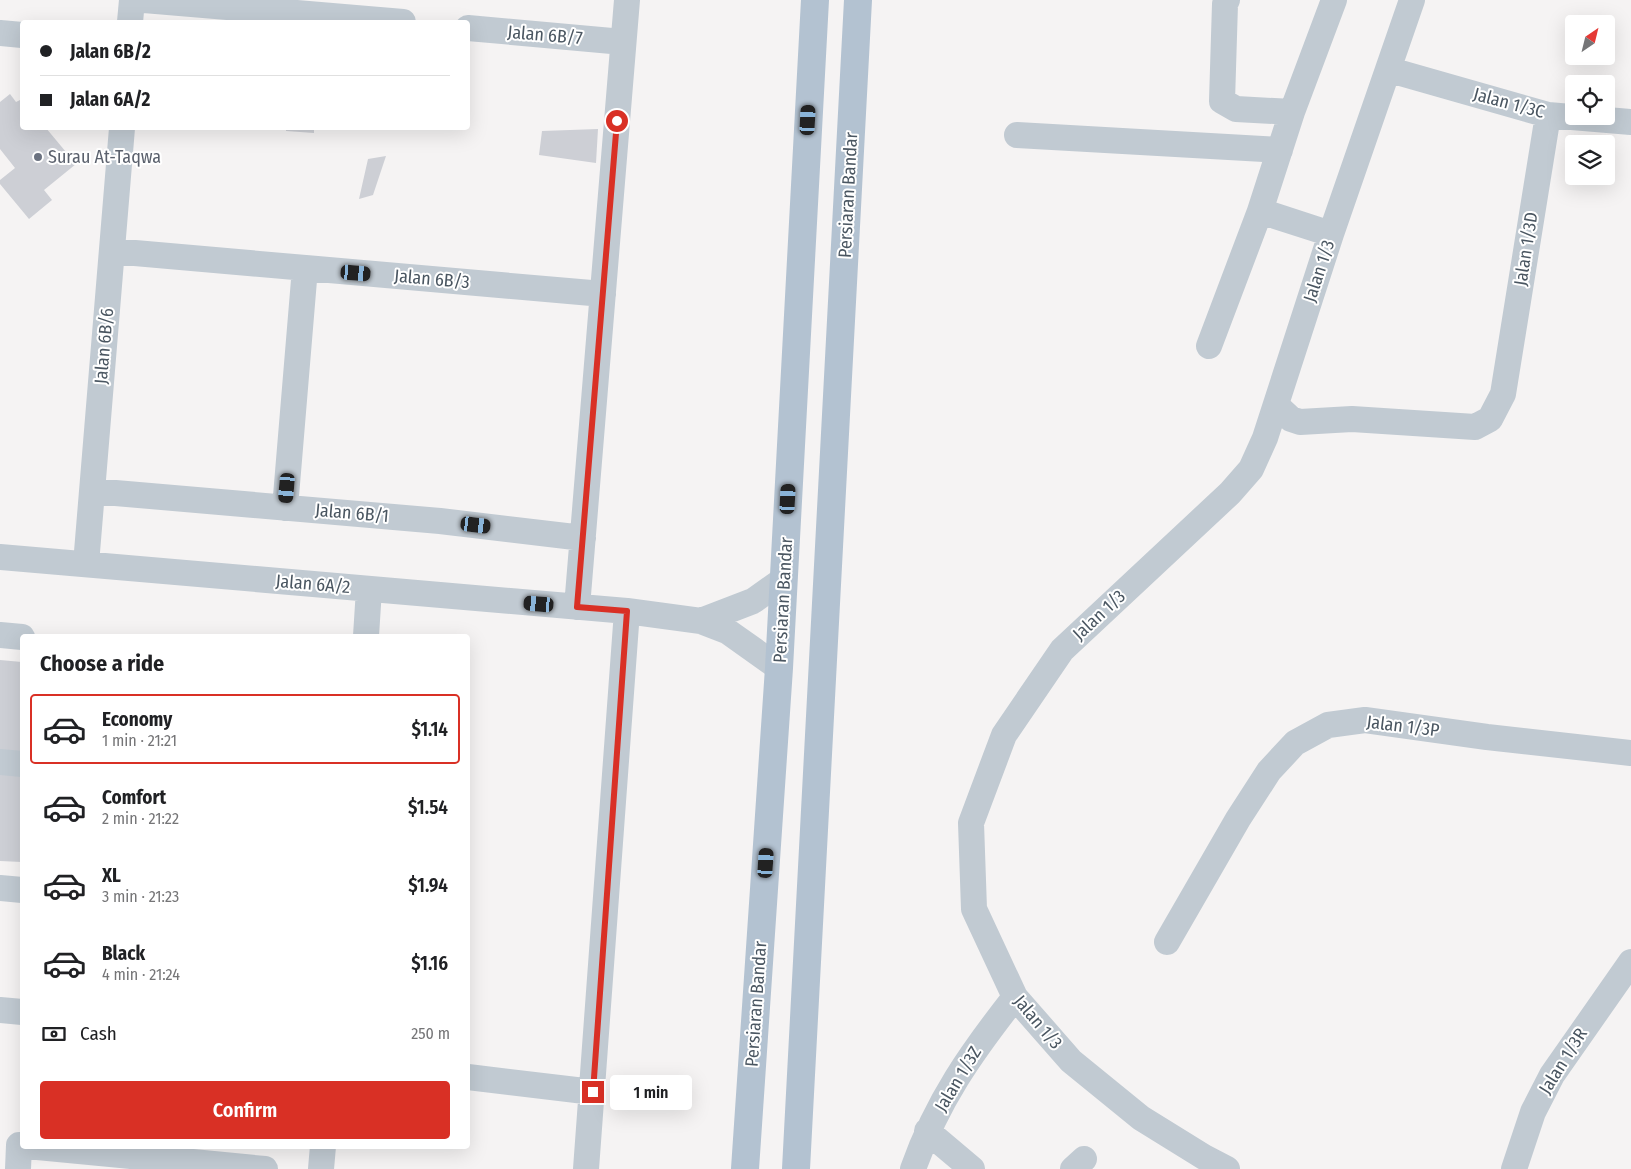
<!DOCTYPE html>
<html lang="en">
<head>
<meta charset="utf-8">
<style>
	body { margin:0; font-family:"Fira Sans Condensed",sans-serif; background:#f6f6f6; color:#202124; height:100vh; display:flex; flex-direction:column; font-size:19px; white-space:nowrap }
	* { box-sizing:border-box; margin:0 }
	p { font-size:16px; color:#757577 }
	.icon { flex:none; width:28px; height:28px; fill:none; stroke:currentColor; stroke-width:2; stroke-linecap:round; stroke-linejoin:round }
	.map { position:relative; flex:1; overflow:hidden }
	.panel { position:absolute; left:20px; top:634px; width:450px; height:515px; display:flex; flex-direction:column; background:#fff; border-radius:5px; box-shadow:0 5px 20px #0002 }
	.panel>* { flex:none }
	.banner { position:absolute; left:20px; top:20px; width:450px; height:110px; border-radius:5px; box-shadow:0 5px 20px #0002; display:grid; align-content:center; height:110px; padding:0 20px; background:#fff }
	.needle { width:32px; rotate:35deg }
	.fabs { position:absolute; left:1565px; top:15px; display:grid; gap:10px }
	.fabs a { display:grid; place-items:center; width:50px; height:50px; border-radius:5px; background:#fff; box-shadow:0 5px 20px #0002; font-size:25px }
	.end { position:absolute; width:22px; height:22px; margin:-11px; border:6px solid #d93025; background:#fff; box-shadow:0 0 0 2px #fff }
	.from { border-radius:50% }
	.bubble { position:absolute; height:35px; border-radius:5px; background:#fff; box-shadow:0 5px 20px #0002; font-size:16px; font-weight:600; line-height:35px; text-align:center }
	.car { position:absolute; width:15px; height:30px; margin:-15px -8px; border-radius:6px; box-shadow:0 0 4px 1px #0007; background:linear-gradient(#222 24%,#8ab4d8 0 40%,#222 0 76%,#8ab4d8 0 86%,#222 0) }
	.banner b { display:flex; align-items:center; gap:18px; height:48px; font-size:19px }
	.banner b+b { border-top:1px solid #e0e0e0 }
	.banner i { width:12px; height:12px; background:#202124 }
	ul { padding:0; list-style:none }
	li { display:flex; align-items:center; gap:15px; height:70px; margin:0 10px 8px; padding:0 10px; border:2px solid transparent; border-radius:5px }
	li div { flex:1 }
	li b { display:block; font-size:19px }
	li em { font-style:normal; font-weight:600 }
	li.active { border-color:#d93025 }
	li>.icon { width:45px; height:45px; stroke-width:1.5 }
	h2 { padding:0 20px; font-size:22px; line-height:60px }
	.pay { display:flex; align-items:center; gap:12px; height:55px; padding:0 20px; font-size:19px }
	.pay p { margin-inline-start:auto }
	.cta { display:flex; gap:10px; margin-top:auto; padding:10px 20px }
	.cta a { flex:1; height:58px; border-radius:5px; background:#d93025; color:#fff; font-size:20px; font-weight:600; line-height:58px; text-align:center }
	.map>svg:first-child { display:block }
	.building { fill:#cdcfd5 }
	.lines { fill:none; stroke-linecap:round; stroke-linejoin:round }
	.minor { stroke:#c1cad2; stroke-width:26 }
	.major { stroke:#b3c2d1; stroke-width:28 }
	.route { stroke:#d93025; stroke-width:6 }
	.worship-dot { fill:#6b7280; stroke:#fff; stroke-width:2 }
	.labels { text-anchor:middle; stroke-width:4; stroke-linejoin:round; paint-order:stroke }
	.street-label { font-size:18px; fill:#4a5661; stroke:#fff }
	.worship-label { font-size:18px; fill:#5b616d; stroke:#fff; text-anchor:start }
</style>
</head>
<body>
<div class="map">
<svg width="1631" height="1169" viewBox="0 0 1631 1169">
	<rect width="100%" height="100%" fill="#f5f3f3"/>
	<!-- building -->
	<path class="building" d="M10,94L16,102L22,99V128H46L76,164L44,190L52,200L29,219L0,184V180L15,168L0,149V102Z
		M286,128H314V133L286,131Z
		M598,129L596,163L539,155L542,131Z
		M386,156L373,195L359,199L368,159Z
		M0,660L22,662V756L0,754Z
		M0,767L22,769V862L0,861Z"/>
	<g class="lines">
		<!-- minor -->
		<path class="minor" d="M144,0L403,22
			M1227,0L1225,4L1222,101L1236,109L1292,112
			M130,22L132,0
			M468,28L623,42
			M0,33L22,35
			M1390,70L1548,115L1631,122
			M1017,135L1280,150
			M1331,234L1260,211L1292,112L1334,0
			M112,251L603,294
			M1209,346L1260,211
			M1276,405L1291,419L1300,422L1352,419L1475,427L1490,419L1503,394L1548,115
			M92,491L440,521L583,538
			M285,508L305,268
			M0,557L627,611L701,621L727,631L779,668
			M86,564L122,128
			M577,607L627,0
			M701,621L753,601L784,579
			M0,635L22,637
			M366,636L369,589
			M0,762L22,764
			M0,888L22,890
			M1167,942L1238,819L1269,771L1295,743L1328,725L1365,720L1487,737L1631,753
			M0,1010L22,1012
			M468,1077L593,1092
			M927,1131L972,1169
			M27,1146L265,1169
			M18,1169L19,1145
			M321,1169L323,1146
			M586,1169L627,611
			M913,1169C937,1101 971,1053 1015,997
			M1073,1169L1084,1159
			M1227,1169L1204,1157L1141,1118L1071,1061L1015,997L974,909L971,823L1004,735L1062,650L1230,493L1251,469L1265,438L1331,234L1412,0
			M1514,1169L1533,1112L1552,1075L1631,962"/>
		<!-- major -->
		<path class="major" d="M745,1169L779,668L815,0
			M796,1169L858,0"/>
	</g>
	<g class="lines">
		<!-- route -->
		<path class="route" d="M593,1092L627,611L577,607L617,121"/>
	</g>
	<!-- markers -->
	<circle class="worship-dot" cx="38" cy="157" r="5"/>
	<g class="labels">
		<!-- street labels -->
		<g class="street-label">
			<text transform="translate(545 35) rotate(5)" y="6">Jalan 6B/7</text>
			<text transform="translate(1509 103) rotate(15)" y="6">Jalan 1/3C</text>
			<text transform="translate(848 195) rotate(-87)" y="6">Persiaran Bandar</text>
			<text transform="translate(1526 249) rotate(-81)" y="6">Jalan 1/3D</text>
			<text transform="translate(1319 271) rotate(-72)" y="6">Jalan 1/3</text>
			<text transform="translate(432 279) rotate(5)" y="6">Jalan 6B/3</text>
			<text transform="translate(104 346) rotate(-85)" y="6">Jalan 6B/6</text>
			<text transform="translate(352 513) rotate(5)" y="6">Jalan 6B/1</text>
			<text transform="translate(313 584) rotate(5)" y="6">Jalan 6A/2</text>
			<text transform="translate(783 600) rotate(-87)" y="6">Persiaran Bandar</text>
			<text transform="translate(1099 615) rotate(-43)" y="6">Jalan 1/3</text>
			<text transform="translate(1403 726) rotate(7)" y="6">Jalan 1/3P</text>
			<text transform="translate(756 1004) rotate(-86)" y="6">Persiaran Bandar</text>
			<text transform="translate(1038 1022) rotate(50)" y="6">Jalan 1/3</text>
			<text transform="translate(1563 1061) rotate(-58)" y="6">Jalan 1/3R</text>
			<text transform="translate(958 1079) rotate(-59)" y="6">Jalan 1/3Z</text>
		</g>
		<!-- worship labels -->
		<g class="worship-label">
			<text x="48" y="163">Surau At-Taqwa</text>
		</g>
	</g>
</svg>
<div class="fabs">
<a><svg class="needle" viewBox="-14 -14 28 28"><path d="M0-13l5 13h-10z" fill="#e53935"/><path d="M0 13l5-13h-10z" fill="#757577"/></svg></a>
<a><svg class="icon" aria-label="locate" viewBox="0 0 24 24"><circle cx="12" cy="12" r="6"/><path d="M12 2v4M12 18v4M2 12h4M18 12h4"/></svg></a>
<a><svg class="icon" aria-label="layers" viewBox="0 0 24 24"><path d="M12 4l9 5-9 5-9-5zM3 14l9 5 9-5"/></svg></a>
</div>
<i class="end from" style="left:617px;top:121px"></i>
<i class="end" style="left:593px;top:1092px"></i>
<div class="bubble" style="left:610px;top:1075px;width:82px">1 min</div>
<i class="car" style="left:808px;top:120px;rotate:3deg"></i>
<i class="car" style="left:356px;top:273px;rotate:95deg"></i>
<i class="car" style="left:287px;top:488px;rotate:185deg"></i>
<i class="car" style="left:788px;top:499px;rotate:3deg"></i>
<i class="car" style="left:476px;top:525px;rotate:97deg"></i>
<i class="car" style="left:539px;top:604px;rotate:275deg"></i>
<i class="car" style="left:766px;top:863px;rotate:4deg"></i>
<div class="banner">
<b><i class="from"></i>Jalan 6B/2</b>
<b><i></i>Jalan 6A/2</b>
</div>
<section class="panel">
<h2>Choose a ride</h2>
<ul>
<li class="active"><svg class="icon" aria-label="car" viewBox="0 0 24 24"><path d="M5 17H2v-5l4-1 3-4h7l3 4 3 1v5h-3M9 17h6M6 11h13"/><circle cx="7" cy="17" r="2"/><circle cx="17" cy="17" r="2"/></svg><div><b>Economy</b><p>1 min · 21:21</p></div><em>$1.14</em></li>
<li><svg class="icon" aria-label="car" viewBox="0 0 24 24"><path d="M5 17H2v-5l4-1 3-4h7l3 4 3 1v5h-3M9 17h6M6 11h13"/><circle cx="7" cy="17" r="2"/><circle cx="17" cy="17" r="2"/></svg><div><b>Comfort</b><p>2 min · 21:22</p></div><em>$1.54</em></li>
<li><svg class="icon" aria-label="car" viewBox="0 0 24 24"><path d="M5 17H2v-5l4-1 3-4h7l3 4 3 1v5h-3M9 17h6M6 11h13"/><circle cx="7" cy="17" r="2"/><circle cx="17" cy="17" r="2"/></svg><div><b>XL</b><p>3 min · 21:23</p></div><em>$1.94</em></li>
<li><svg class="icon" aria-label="car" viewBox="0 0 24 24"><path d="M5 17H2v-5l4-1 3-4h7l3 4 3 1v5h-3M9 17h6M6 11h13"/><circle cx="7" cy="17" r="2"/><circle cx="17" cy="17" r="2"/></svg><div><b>Black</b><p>4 min · 21:24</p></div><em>$1.16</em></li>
</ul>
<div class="pay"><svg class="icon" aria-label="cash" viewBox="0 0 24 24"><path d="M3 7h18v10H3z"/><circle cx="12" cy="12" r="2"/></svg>Cash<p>250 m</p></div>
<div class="cta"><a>Confirm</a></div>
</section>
</div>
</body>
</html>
